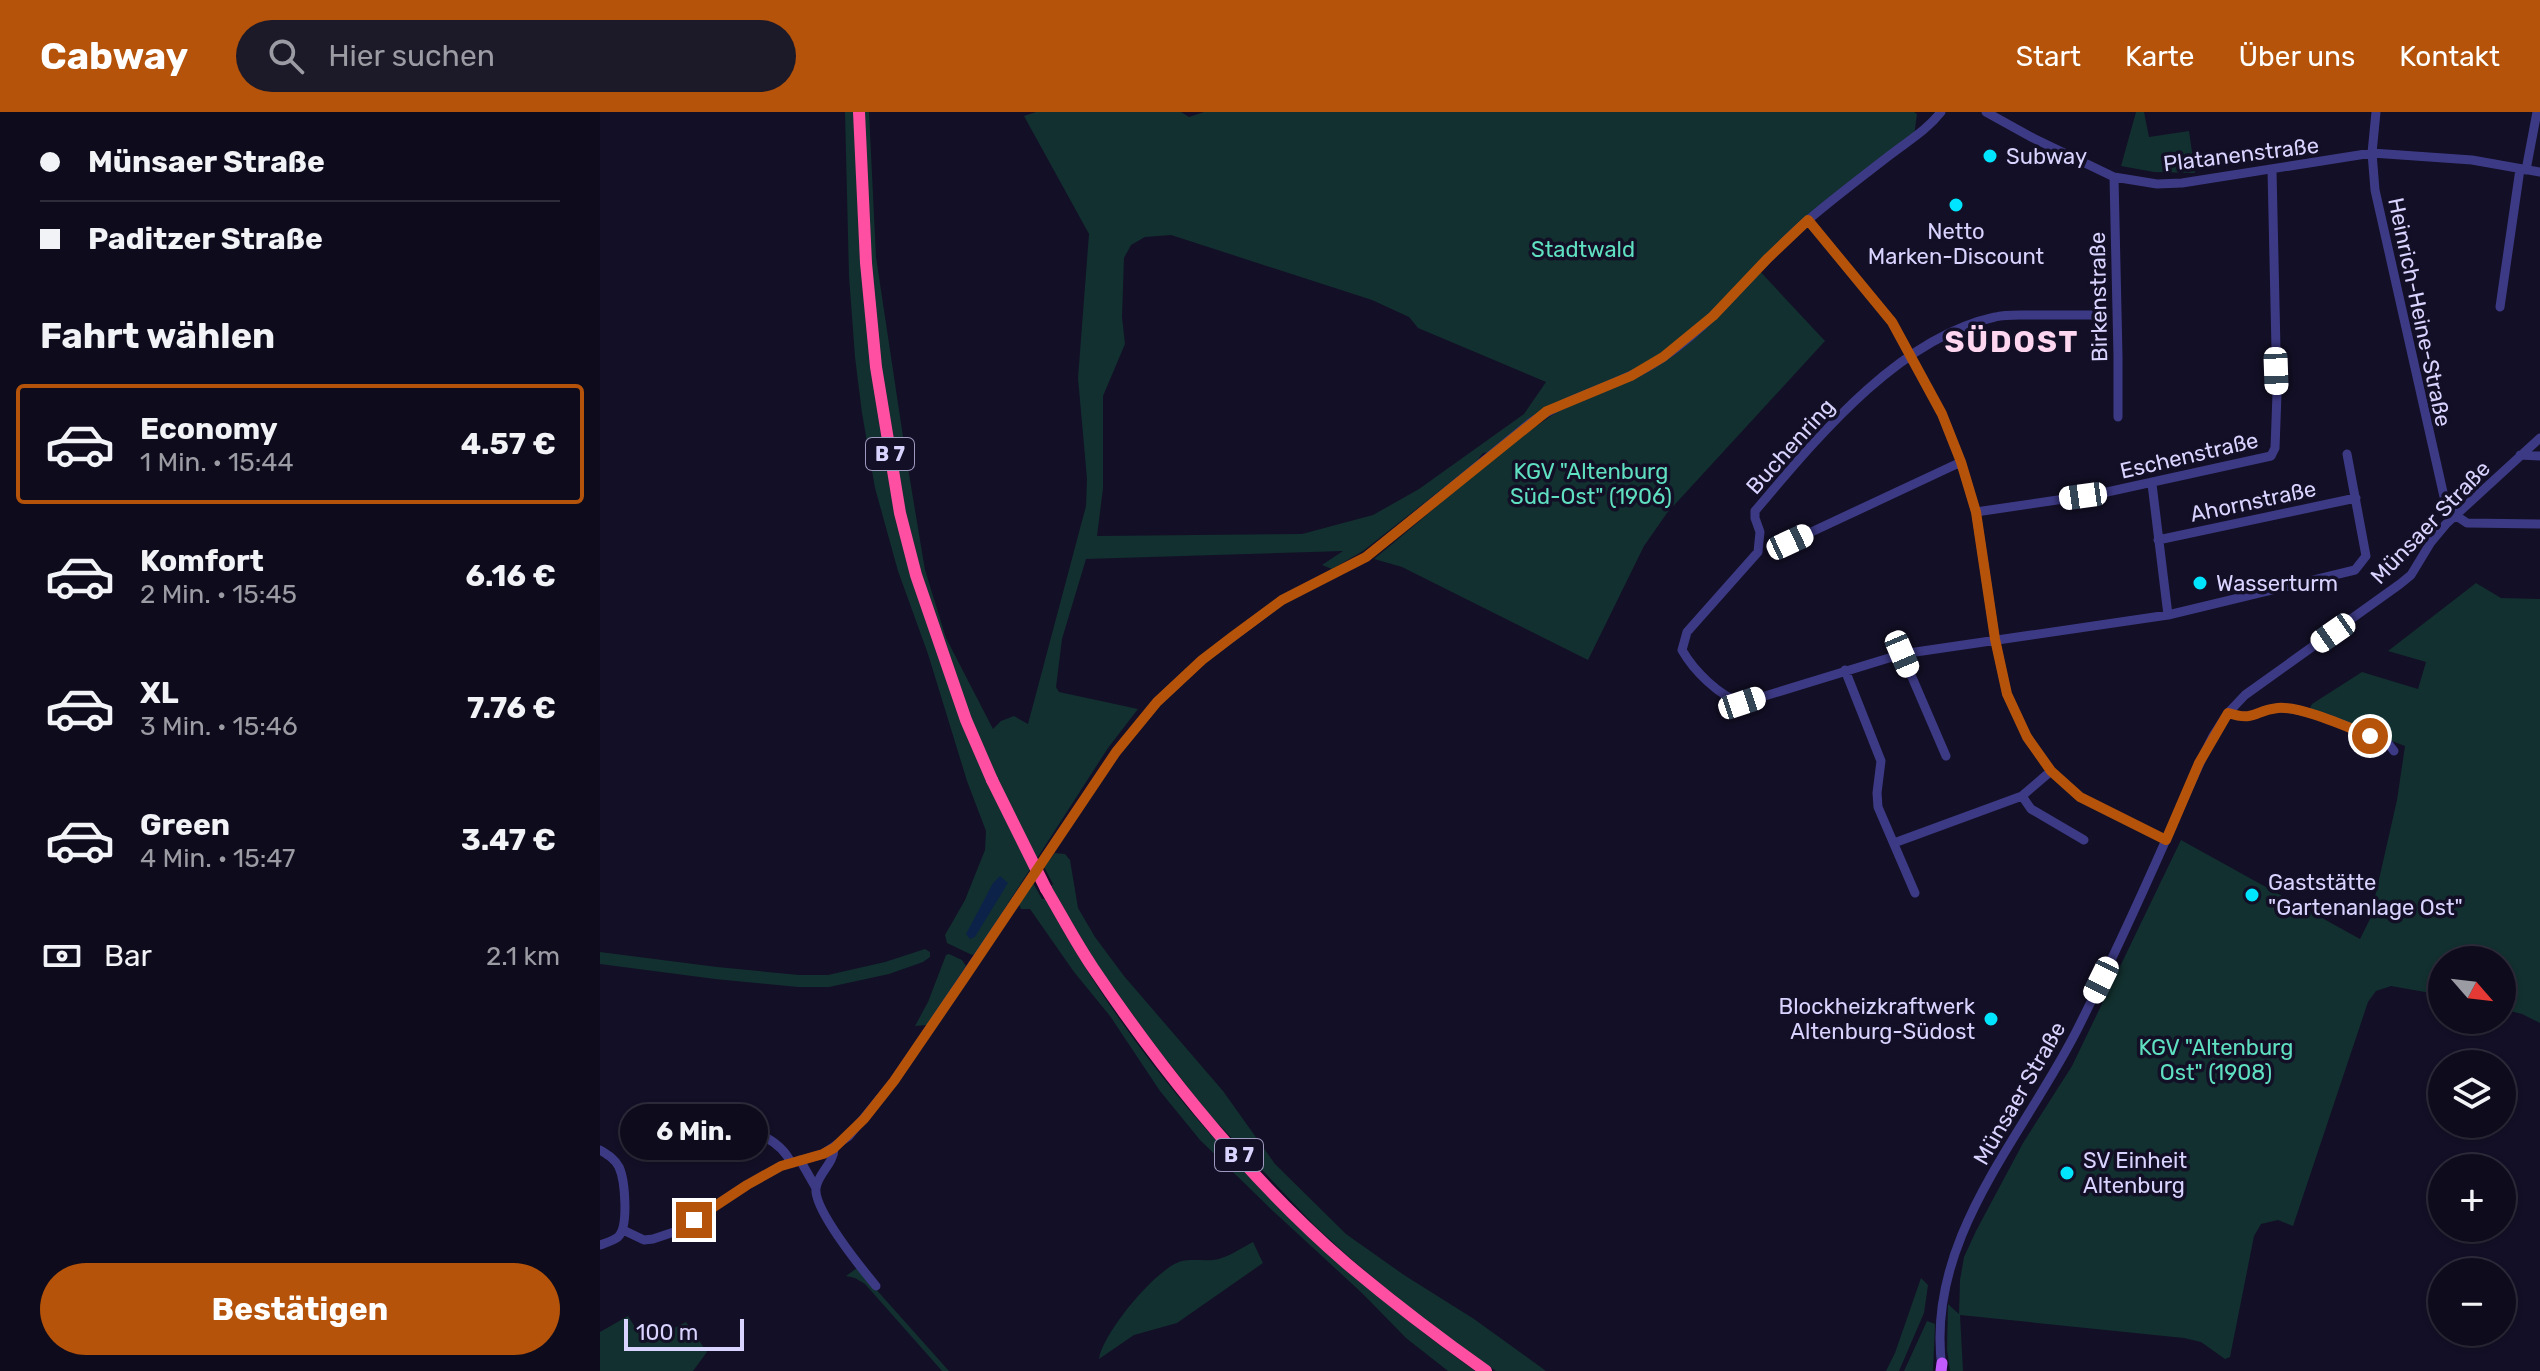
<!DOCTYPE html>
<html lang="de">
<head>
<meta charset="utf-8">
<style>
	body { margin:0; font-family:Rubik,sans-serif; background:#1c1929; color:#f1f3f6; height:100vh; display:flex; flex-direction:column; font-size:30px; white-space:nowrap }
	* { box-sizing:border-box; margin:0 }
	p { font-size:26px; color:#9b9ba3 }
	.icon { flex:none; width:44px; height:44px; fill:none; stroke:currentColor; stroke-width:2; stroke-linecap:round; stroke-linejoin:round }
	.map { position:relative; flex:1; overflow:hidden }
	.side { display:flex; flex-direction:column; background:#0e0b1c; width:600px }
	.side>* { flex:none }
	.guide { display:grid; align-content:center; height:176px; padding:0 40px; background:#0e0b1c }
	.needle { width:52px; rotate:118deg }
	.buttons { position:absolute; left:1828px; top:834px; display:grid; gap:16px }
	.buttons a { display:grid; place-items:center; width:88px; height:88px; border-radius:50%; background:#0e0b1c; box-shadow:0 2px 6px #0004,0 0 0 2px #2e2b3b; font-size:40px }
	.scale { position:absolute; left:24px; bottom:20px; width:120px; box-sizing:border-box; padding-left:8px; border:4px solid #d9d4ff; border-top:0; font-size:22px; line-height:28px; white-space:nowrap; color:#d9d4ff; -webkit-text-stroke:6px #130f26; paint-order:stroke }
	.end { position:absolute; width:36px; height:36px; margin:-18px; border:10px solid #b45309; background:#fff; box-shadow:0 0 0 4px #fff }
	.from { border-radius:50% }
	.bubble { position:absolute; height:56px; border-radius:28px; background:#0e0b1c; box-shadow:0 2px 6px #0004,0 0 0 2px #2e2b3b; font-size:26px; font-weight:700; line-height:56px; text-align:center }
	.car { position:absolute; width:24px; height:48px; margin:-24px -12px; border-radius:10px; box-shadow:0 0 6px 2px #0007; background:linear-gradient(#fff 24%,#345 0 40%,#fff 0 76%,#345 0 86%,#fff 0) }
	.guide b { display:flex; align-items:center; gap:28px; height:76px; font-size:30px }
	.guide b+b { border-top:2px solid #2e2b3b }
	.guide i { width:20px; height:20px; background:#f1f3f6 }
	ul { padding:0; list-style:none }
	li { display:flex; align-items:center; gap:24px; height:120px; margin:0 16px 12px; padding:0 24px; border:4px solid transparent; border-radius:8px }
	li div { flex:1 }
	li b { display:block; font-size:30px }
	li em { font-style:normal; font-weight:700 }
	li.current { border-color:#b45309 }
	li>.icon { width:72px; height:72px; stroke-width:1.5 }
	h2 { padding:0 40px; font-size:36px; line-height:96px }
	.pay { display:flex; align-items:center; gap:20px; height:88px; padding:0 40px; font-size:30px }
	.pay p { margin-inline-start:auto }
	.cta { display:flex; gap:16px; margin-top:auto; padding:16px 40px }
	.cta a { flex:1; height:92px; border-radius:48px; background:#b45309; color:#fff; font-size:32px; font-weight:700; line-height:92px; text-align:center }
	header { display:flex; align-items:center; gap:48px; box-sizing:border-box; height:112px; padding:0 40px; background:#b45309; color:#fff }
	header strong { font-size:38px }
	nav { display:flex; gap:44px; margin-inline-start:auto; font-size:28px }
	.search { width:560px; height:72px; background:#1c1929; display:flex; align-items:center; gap:20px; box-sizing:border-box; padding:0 28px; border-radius:44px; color:#9b9ba3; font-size:30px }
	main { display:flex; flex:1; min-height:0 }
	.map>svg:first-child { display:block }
	.green { fill:#12302f; fill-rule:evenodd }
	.water { fill:#0c2248 }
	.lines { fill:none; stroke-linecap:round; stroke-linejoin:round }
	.minor { stroke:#3d3a85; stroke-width:9 }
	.major { stroke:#c25bff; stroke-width:11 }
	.highway { stroke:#ff4fa3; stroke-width:12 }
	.highway-bridge { stroke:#ff4fa3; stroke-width:12 }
	.route { stroke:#b45309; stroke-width:10 }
	.poi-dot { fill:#00e5ff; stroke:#130f26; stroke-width:3 }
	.labels { text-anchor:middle; stroke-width:7; stroke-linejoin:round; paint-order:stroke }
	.shield { fill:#130f26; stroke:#9e99be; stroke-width:2 }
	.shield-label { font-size:20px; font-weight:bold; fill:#d9d4ff }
	.street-label { font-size:22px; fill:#d9d4ff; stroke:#130f26 }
	.poi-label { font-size:22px; fill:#d9d4ff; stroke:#130f26; text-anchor:start }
	.park-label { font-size:22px; fill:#5fe0c0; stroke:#130f26 }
	.district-label { font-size:30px; font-weight:bold; letter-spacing:2px; fill:#ffd6f0; stroke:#130f26 }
</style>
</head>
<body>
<header>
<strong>Cabway</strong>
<div class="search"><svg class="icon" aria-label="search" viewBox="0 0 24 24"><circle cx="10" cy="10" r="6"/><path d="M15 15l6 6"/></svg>Hier suchen</div>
<nav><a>Start</a><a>Karte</a><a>Über uns</a><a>Kontakt</a></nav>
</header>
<main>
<section class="side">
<div class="guide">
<b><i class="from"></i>Münsaer Straße</b>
<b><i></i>Paditzer Straße</b>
</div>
<h2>Fahrt wählen</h2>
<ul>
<li class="current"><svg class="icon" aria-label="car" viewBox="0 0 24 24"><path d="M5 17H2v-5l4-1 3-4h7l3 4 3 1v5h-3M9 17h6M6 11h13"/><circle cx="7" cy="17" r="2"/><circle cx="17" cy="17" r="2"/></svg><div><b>Economy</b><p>1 Min. · 15:44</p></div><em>4.57 €</em></li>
<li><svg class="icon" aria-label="car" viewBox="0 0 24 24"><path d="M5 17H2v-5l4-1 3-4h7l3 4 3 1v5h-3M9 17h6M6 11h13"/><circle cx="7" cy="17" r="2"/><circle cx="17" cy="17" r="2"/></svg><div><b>Komfort</b><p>2 Min. · 15:45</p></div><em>6.16 €</em></li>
<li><svg class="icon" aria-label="car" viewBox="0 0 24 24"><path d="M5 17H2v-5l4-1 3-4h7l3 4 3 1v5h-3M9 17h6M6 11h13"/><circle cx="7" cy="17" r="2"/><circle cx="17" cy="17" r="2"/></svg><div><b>XL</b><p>3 Min. · 15:46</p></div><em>7.76 €</em></li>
<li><svg class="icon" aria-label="car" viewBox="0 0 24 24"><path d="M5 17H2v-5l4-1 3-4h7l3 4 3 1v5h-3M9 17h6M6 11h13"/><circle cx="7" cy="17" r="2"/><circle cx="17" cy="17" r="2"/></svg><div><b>Green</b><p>4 Min. · 15:47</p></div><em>3.47 €</em></li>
</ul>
<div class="pay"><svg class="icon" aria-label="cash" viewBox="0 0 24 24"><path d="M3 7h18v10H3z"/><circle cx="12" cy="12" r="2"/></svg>Bar<p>2.1 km</p></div>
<div class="cta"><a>Bestätigen</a></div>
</section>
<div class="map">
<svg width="1940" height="1259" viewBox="0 0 1940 1259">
	<rect width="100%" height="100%" fill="#130f26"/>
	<!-- green -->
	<path class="green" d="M245,0H269L276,145L305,338L325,458L346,526L393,617L401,609L414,604L428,612L486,394L487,367L478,266L489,122L424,4L436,0H581L589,5L604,0H1314L1317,2L1314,24C1253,64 1206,101 1155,154L1225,229L1067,401L1044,434L988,548L802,455L774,447C839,394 901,335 972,290L889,340L883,341L875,351L763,439L732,457L722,453L743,439L486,447L462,527L456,575L459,580L538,597L508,636L376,841L372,843L347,831L345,823L365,788L385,738L386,719L367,669L328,542L298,459L275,376L262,301L255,245L249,164ZM571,123L772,188L809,205L818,216L946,270L924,302L819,377L773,403L702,422L497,424L503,376V284L525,232L522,205L524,146L531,133L545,125Z
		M1536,0H1544L1549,25L1589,19L1595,61L1554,60L1521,54Z
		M1876,471L1901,486L1940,487V911L1922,902L1902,897V848H1842V883L1791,874L1776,879L1768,890L1693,1114L1678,1108L1661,1112L1654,1124L1630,1245L1625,1247L1601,1230L1584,1226L1360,1203L1363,1259H1350L1347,1237L1348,1192L1359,1202L1360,1168L1364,1145L1376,1119L1423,1031L1472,954L1581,728L1760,827L1770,807L1797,688L1805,634L1709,598L1712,592L1762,560L1818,577L1826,550L1788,539Z
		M455,741L465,742L470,748L478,796L495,825L524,864L623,979L675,1052L746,1122L804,1163L874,1207L946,1259H896L828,1211L750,1146L714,1113L608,1001L551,928L496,851L451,774L453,772L444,755Z
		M433,771L442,787H445C458,810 471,833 485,855C585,1015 723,1150 875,1259H848L806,1226L762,1181L673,1099L600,1028L560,979L510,904L474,860L430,797H421L419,792Z
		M325,837L330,840V845L323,850L289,862L229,875H198L115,867L0,852V840L117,855L199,863H228L285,850Z
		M349,842L362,848L366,854L327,913L315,914L328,890L346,843Z
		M653,1130L663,1151L577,1211L534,1223L499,1247C502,1222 557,1155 582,1149C592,1147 603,1149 613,1148C626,1147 641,1136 653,1130Z
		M257,1156L349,1259H342L265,1172L255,1166L246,1164Z
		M1321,1166L1328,1173L1324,1201L1299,1259H1286L1295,1241Z
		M28,1204L45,1231L86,1210L107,1240L93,1259H0V1220Z
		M1327,1209L1335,1212L1333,1259H1304Z"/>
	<!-- water -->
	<path class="water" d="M400,764L408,771L375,825L370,827L366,822L393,771Z"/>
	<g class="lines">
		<!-- minor -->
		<path class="minor" d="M1386,0L1433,26L1514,65L1557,72L1582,71L1772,41L1872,48L1940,60
			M1776,0L1772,41L1775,78L1845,389L1855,403L1867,411L1940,412
			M1926,58L1937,0
			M1514,65L1518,244V305
			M1208,108L1292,210L1342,302L1361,350L1376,400L1395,527L1407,582L1427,625L1451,659L1480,685L1566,728
			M1900,195L1920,57
			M1499,203C1477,203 1454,203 1432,203C1420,203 1407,202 1395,205C1298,226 1217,326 1155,399V406L1160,420L1158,440L1087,520L1082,538C1094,559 1119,584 1142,591L1302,542L1568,503L1755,458L1766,444L1747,342
			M1920,343L1940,344
			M1552,372L1568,503
			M1376,400L1498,382L1671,344L1675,336L1677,282L1672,58
			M1558,428L1756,386
			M1190,430L1361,350
			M1302,542L1346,644
			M1245,558L1281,649L1277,681L1278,695L1315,781
			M1628,601C1657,610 1654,598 1677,596C1704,594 1761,620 1787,630L1794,639
			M1422,684L1431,697L1484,728
			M1294,731L1422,684L1451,659
			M101,1007C130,1010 178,1021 191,1051
			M234,1036C234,1052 218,1061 216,1076C213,1097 262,1157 276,1174
			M0,1038C8,1043 15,1047 19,1055C25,1068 29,1115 18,1125C13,1129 5,1131 0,1133
			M200,1048L216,1076
			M23,1118L44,1128L53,1127L77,1119L147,1073L181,1054L223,1042L249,1024L294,969L516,640L557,590L602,548L682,488L766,445L930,311C967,285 1012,276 1051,253C1113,216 1154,154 1208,108C1235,85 1263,64 1290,43C1308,29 1327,18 1341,0
			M1342,1256C1324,1125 1427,1021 1480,912C1510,852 1538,791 1565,730C1581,694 1595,659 1613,624L1628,601L1645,583L1800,472L1811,463L1831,430L1846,412L1940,326"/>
		<!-- major -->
		<path class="major" d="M1341,1259L1342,1251"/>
		<!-- highway -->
		<path class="highway" d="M259,0L266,151L276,255L300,401L316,463L366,608L392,668
			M446,777C462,804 476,831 493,856C565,963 648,1066 746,1151C791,1189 838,1225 886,1259"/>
		<!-- highway-bridge -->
		<path class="highway-bridge" d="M392,668L446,777"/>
	</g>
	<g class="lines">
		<!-- route -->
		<path class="route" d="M94,1108L147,1073L181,1054L223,1042L234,1036L264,1007L294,969L365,865L516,640L557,590L602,548L632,525L682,488L766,445L947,299L1031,264L1063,245L1113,204L1168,146L1208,108L1292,210L1342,302L1361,350L1376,400L1395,527L1407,582L1427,625L1451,659L1480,685L1566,728L1599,651L1628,601C1657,610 1654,598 1678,596C1701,594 1747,615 1770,624"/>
	</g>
	<!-- markers -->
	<g class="poi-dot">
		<circle cx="1390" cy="44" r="8"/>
		<circle cx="1356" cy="93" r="8"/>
		<circle cx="1600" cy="471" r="8"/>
		<circle cx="1652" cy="783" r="8"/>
		<circle cx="1391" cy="907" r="8"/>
		<circle cx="1467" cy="1061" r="8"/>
	</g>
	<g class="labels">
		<!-- shield labels -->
		<g class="shield">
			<rect x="266" y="326" width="48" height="32" rx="6"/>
			<rect x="615" y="1027" width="48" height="32" rx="6"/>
		</g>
		<g class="shield-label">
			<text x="290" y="349">B 7</text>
			<text x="639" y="1050">B 7</text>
		</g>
		<!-- street labels -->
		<g class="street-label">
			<text transform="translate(1641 42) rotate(-7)" y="8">Platanenstraße</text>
			<text transform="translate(1498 185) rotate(-91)" y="8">Birkenstraße</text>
			<text transform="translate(1820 200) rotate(78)" y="8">Heinrich-Heine-Straße</text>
			<text transform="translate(1190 334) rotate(-48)" y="8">Buchenring</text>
			<text transform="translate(1589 343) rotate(-13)" y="8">Eschenstraße</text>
			<text transform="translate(1653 389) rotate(-12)" y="8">Ahornstraße</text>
			<text transform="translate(1830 410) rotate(-46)" y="8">Münsaer Straße</text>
			<text transform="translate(1419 981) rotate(-60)" y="8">Münsaer Straße</text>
		</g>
		<!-- poi labels -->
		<g class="poi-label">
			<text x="1406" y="52">Subway</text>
			<text x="1356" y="127" text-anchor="middle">Netto<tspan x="1356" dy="25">Marken-Discount</tspan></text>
			<text x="1616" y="479">Wasserturm</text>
			<text x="1668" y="778">Gaststätte<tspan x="1668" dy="25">"Gartenanlage Ost"</tspan></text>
			<text x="1375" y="902" text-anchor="end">Blockheizkraftwerk<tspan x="1375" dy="25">Altenburg-Südost</tspan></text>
			<text x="1483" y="1056">SV Einheit<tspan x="1483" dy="25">Altenburg</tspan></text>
		</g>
		<!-- park labels -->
		<g class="park-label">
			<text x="983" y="145">Stadtwald</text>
			<text x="991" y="367">KGV "Altenburg<tspan x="991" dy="25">Süd-Ost" (1906)</tspan></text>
			<text x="1616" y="943">KGV "Altenburg<tspan x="1616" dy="25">Ost" (1908)</tspan></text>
		</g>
		<!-- district labels -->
		<g class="district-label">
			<text x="1412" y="240">SÜDOST</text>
		</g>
	</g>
</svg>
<div class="buttons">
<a><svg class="needle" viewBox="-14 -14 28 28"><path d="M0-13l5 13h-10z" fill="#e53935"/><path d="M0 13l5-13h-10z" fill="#9b9ba3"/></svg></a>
<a><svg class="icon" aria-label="layers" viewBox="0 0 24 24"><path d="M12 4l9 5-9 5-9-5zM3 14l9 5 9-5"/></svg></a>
<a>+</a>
<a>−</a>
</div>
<div class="scale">100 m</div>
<i class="end from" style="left:1770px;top:624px"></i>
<i class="end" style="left:94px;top:1108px"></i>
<div class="bubble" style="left:20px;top:992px;width:148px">6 Min.</div>
<i class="car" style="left:1676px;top:259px;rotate:178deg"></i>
<i class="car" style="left:1483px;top:384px;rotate:262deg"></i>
<i class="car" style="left:1190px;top:430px;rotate:65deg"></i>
<i class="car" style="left:1733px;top:521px;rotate:235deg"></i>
<i class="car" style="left:1302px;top:542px;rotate:157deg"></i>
<i class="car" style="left:1142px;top:591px;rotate:72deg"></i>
<i class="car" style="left:1501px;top:868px;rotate:206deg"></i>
</div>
</main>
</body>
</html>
